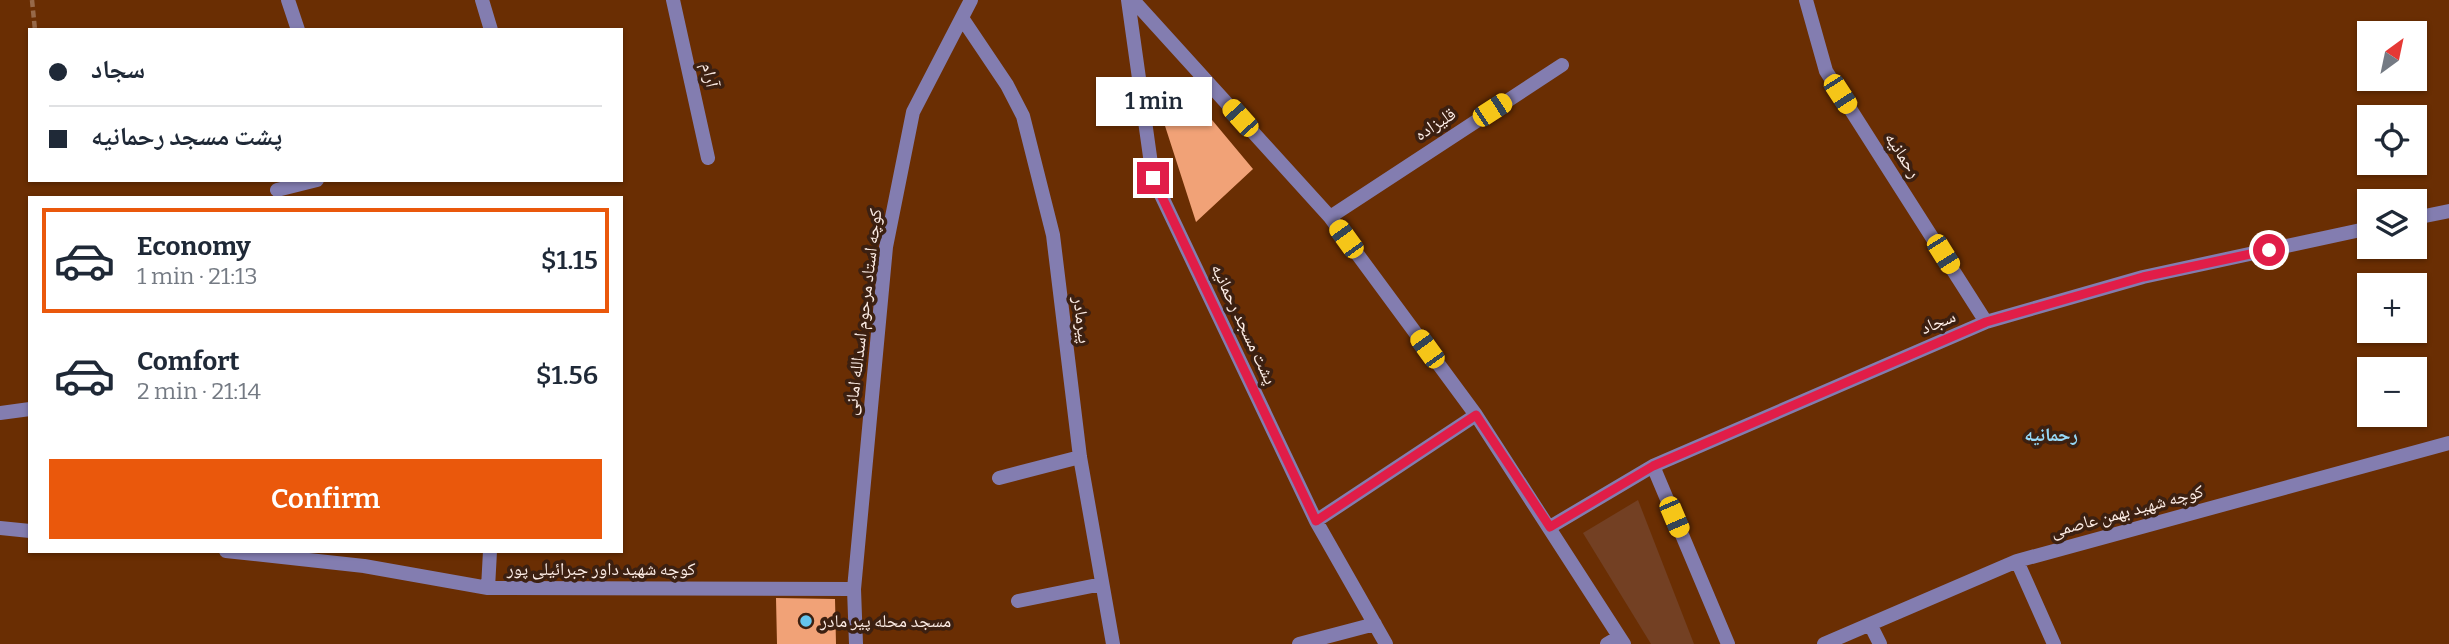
<!DOCTYPE html>
<html lang="en">
<head>
<meta charset="utf-8">
<style>
	body { margin:0; font-family:Bitter,"Noto Naskh Arabic",serif; background:#f2f2f3; color:#1f2937; height:100vh; display:flex; flex-direction:column; font-size:26px; white-space:nowrap }
	* { box-sizing:border-box; margin:0 }
	p { font-size:23px; color:#747a83 }
	.icon { flex:none; width:38px; height:38px; fill:none; stroke:currentColor; stroke-width:2; stroke-linecap:round; stroke-linejoin:round }
	.map { position:relative; flex:1; overflow:hidden }
	.panel { position:absolute; left:28px; top:196px; width:595px; height:357px; display:flex; flex-direction:column; background:#fff; border-radius:0px; box-shadow:0 2px 5px #0004 }
	.panel>* { flex:none }
	.hud { position:absolute; left:28px; top:28px; width:595px; height:154px; border-radius:0px; box-shadow:0 2px 5px #0004; display:grid; align-content:center; height:154px; padding:0 21px; background:#fff }
	.needle { width:46px; rotate:33deg }
	.buttons { position:absolute; left:2357px; top:21px; display:grid; gap:14px }
	.buttons a { display:grid; place-items:center; width:70px; height:70px; border-radius:0px; background:#fff; box-shadow:0 2px 5px #0004; font-size:35px }
	.end { position:absolute; width:32px; height:32px; margin:-16px; border:9px solid #e11d48; background:#fff; box-shadow:0 0 0 4px #fff }
	.from { border-radius:50% }
	.bubble { position:absolute; height:49px; border-radius:0px; background:#fff; box-shadow:0 2px 5px #0004; font-size:23px; font-weight:600; line-height:49px; text-align:center }
	.car { position:absolute; width:21px; height:42px; margin:-21px -10px; border-radius:9px; box-shadow:0 0 5px 2px #0007; background:linear-gradient(#f5c518 24%,#345 0 40%,#f5c518 0 76%,#345 0 86%,#f5c518 0) }
	.hud b { display:flex; align-items:center; gap:24px; height:66px; font-size:26px }
	.hud b+b { border-top:2px solid #e0e1e3 }
	.hud i { width:18px; height:18px; background:#1f2937 }
	ul { padding:12px 0 0; list-style:none }
	li { display:flex; align-items:center; gap:21px; height:105px; margin:0 14px 10px; padding:0 7px; border:4px solid transparent; border-radius:0px }
	li div { flex:1 }
	li b { display:block; font-size:26px }
	li em { font-style:normal; font-weight:600 }
	li.current { border-color:#ea580c }
	li>.icon { width:63px; height:63px; stroke-width:1.5 }
	.primary-button { display:flex; gap:14px; margin-top:auto; padding:14px 21px }
	.primary-button a { flex:1; height:80px; border-radius:0px; background:#ea580c; color:#fff; font-size:28px; font-weight:600; line-height:80px; text-align:center }
	.map>svg:first-child { display:block }
	.green { fill:#734023 }
	.building { fill:#f1a277 }
	.lines { fill:none; stroke-linecap:round; stroke-linejoin:round }
	.path { stroke:#976949; stroke-width:4.5; stroke-dasharray:7 3.5; stroke-linecap:butt }
	.street { stroke:#837db0; stroke-width:14 }
	.route { stroke:#e11d48; stroke-width:9 }
	.poi-dot { fill:#65c5ee; stroke:#3c2011; stroke-width:2.5 }
	.labels { text-anchor:middle; stroke-width:7; stroke-linejoin:round; paint-order:stroke }
	.street-label { font-size:18px; fill:#fcece5; stroke:#3c2011 }
	.poi-label { font-size:18px; fill:#fcece5; stroke:#3c2011; text-anchor:start }
	.neighbourhood-label { font-size:19px; font-weight:bold; fill:#96d9f8; stroke:#3c2011 }
</style>
</head>
<body>
<div class="map">
<svg width="2449" height="644" viewBox="0 0 2449 644">
	<rect width="100%" height="100%" fill="#6a2e03"/>
	<!-- green -->
	<path class="green" d="M1638,500L1694,644H1651L1583,533Z"/>
	<!-- building -->
	<path class="building" d="M1182,84L1253,169L1196,222L1156,98Z
		M776,598L835,599L836,644H777Z"/>
	<g class="lines">
		<!-- path -->
		<path class="path" d="M32,0L35,30"/>
		<!-- street -->
		<path class="street" d="M288,0L298,30
			M482,0L491,30
			M673,0L708,158
			M1128,0L1153,178L1316,521L1386,644
			M1133,0L1330,217L1476,415L1624,644
			M1806,0L1826,71L1986,322
			M962,18L1007,85L1023,116L1053,235L1080,457L1113,644
			M277,190L317,180
			M1330,217L1562,65
			M2415,218L2449,211
			M0,413L30,409
			M1653,466L1728,644
			M999,478L1080,457
			M1316,521L1476,415
			M1550,527L1653,466L1986,322L2143,277L2370,228
			M0,528L30,531
			M226,551L364,566L488,588L854,589
			M2017,561L2054,644
			M488,588L490,551
			M1018,601L1102,584
			M1870,624L1880,644
			M856,644L854,589L886,247L913,112L971,0
			M1299,644L1375,624
			M1607,644L1619,637
			M1824,644L2017,561L2449,443"/>
	</g>
	<g class="lines">
		<!-- route -->
		<path class="route" d="M1153,178L1316,521L1476,415L1550,527L1653,466L1986,322L2143,277L2269,250"/>
	</g>
	<!-- markers -->
	<circle class="poi-dot" cx="806" cy="621" r="7"/>
	<g class="labels">
		<!-- street labels -->
		<g class="street-label">
			<text transform="translate(710 75) rotate(78)" y="6">آرام</text>
			<text transform="translate(1435 124) rotate(-33)" y="6">قلیزاده</text>
			<text transform="translate(1903 155) rotate(57)" y="6">رحمانیه</text>
			<text transform="translate(863 312) rotate(-83)" y="6">کوچه استاد مرحوم اسدالله امانی</text>
			<text transform="translate(1082 320) rotate(83)" y="6">پیرمادر</text>
			<text transform="translate(1938 322) rotate(-23)" y="6">سجاد</text>
			<text transform="translate(1244 324) rotate(65)" y="6">پشت مسجد رحمانیه</text>
			<text transform="translate(2127 511) rotate(-15)" y="6">کوچه شهید بهمن عاصمی</text>
			<text x="601" y="575">کوچه شهید داور جبرائیلی پور</text>
		</g>
		<!-- poi labels -->
		<g class="poi-label">
			<text x="820" y="627">مسجد محله پیر مادر</text>
		</g>
		<!-- neighbourhood labels -->
		<g class="neighbourhood-label">
			<text x="2051" y="441">رحمانیه</text>
		</g>
	</g>
</svg>
<div class="buttons">
<a><svg class="needle" viewBox="-14 -14 28 28"><path d="M0-13l5 13h-10z" fill="#e53935"/><path d="M0 13l5-13h-10z" fill="#747a83"/></svg></a>
<a><svg class="icon" aria-label="locate" viewBox="0 0 24 24"><circle cx="12" cy="12" r="6"/><path d="M12 2v4M12 18v4M2 12h4M18 12h4"/></svg></a>
<a><svg class="icon" aria-label="layers" viewBox="0 0 24 24"><path d="M12 4l9 5-9 5-9-5zM3 14l9 5 9-5"/></svg></a>
<a>+</a>
<a>−</a>
</div>
<i class="end from" style="left:2269px;top:250px"></i>
<i class="end" style="left:1153px;top:178px"></i>
<div class="bubble" style="left:1096px;top:77px;width:116px">1 min</div>
<i class="car" style="left:1840px;top:94px;rotate:147deg"></i>
<i class="car" style="left:1492px;top:110px;rotate:57deg"></i>
<i class="car" style="left:1240px;top:118px;rotate:318deg"></i>
<i class="car" style="left:1346px;top:239px;rotate:324deg"></i>
<i class="car" style="left:1943px;top:254px;rotate:148deg"></i>
<i class="car" style="left:1427px;top:349px;rotate:324deg"></i>
<i class="car" style="left:1674px;top:517px;rotate:157deg"></i>
<div class="hud">
<b><i class="from"></i>سجاد</b>
<b><i></i>پشت مسجد رحمانیه</b>
</div>
<section class="panel">
<ul>
<li class="current"><svg class="icon" aria-label="car" viewBox="0 0 24 24"><path d="M5 17H2v-5l4-1 3-4h7l3 4 3 1v5h-3M9 17h6M6 11h13"/><circle cx="7" cy="17" r="2"/><circle cx="17" cy="17" r="2"/></svg><div><b>Economy</b><p>1 min · 21:13</p></div><em>$1.15</em></li>
<li><svg class="icon" aria-label="car" viewBox="0 0 24 24"><path d="M5 17H2v-5l4-1 3-4h7l3 4 3 1v5h-3M9 17h6M6 11h13"/><circle cx="7" cy="17" r="2"/><circle cx="17" cy="17" r="2"/></svg><div><b>Comfort</b><p>2 min · 21:14</p></div><em>$1.56</em></li>
</ul>
<div class="primary-button"><a>Confirm</a></div>
</section>
</div>
</body>
</html>
